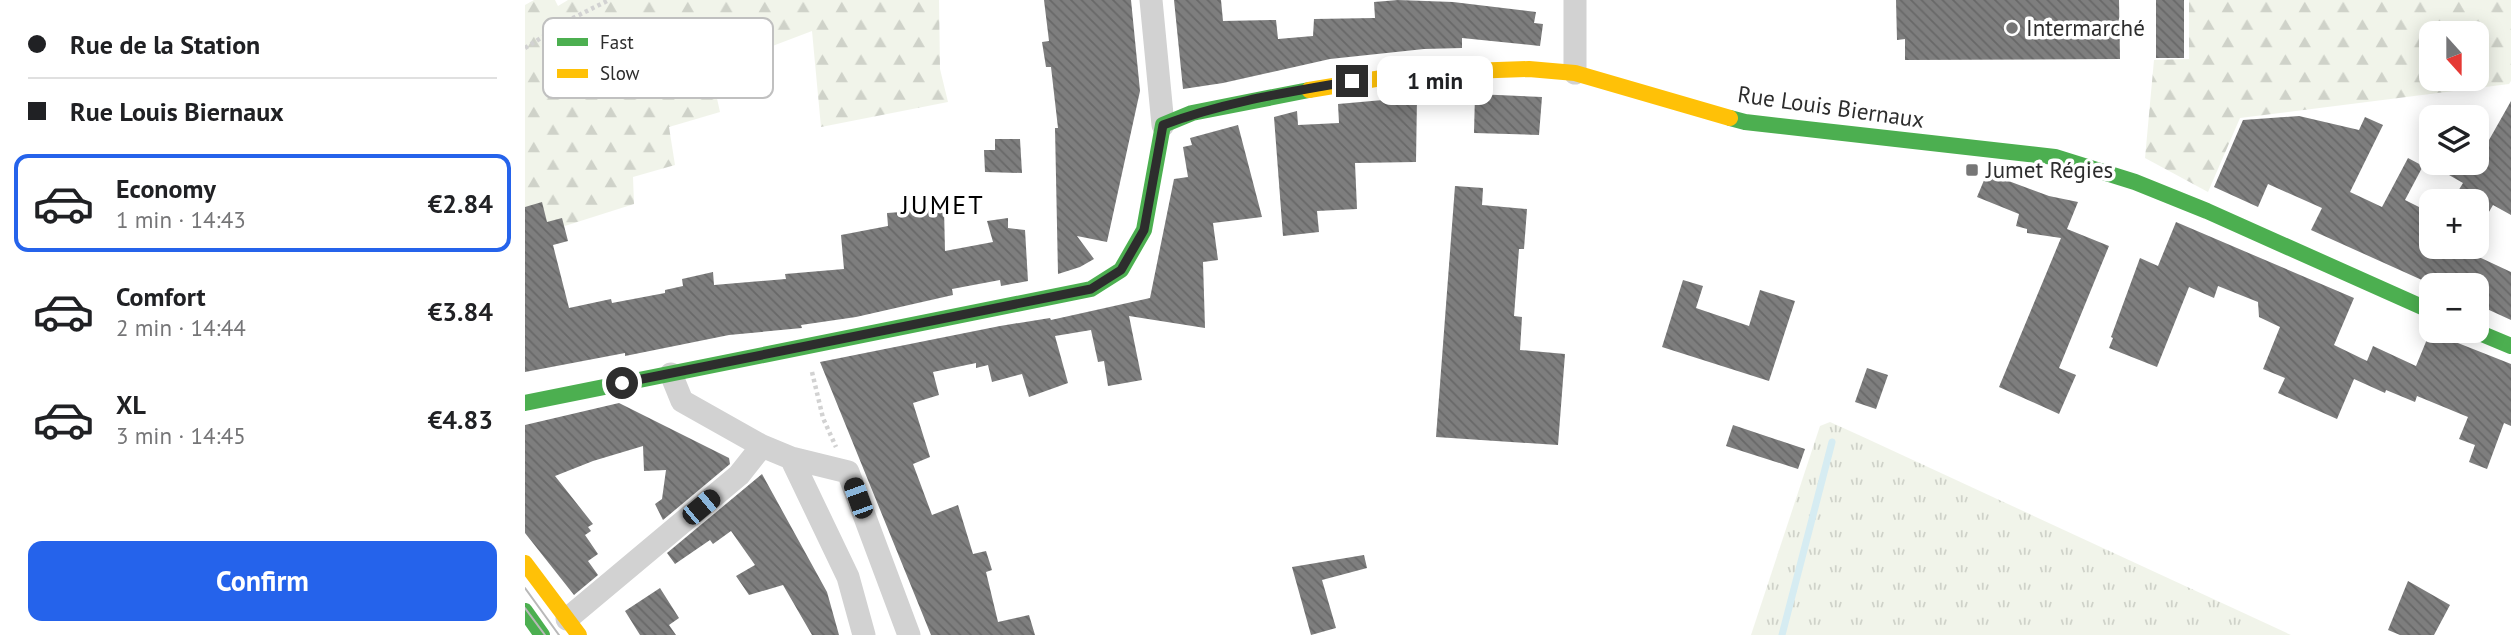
<!DOCTYPE html>
<html lang="en">
<head>
<meta charset="utf-8">
<style>
	body { margin:0; font-family:"PT Sans",sans-serif; background:#f2f2f2; color:#202124; height:100vh; display:flex; flex-direction:column; font-size:26px; white-space:nowrap }
	* { box-sizing:border-box; margin:0 }
	p { font-size:23px; color:#757577 }
	.icon { flex:none; width:38px; height:38px; fill:none; stroke:currentColor; stroke-width:2; stroke-linecap:round; stroke-linejoin:round }
	.map { position:relative; flex:1; overflow:hidden }
	.panel { display:flex; flex-direction:column; background:#fff; width:525px }
	.panel>* { flex:none }
	.banner { display:grid; align-content:center; height:154px; padding:0 28px; background:#fff }
	.needle { width:46px; rotate:159deg }
	.tools { position:absolute; left:1894px; top:21px; display:grid; gap:14px }
	.tools a { display:grid; place-items:center; width:70px; height:70px; border-radius:14px; background:#fff; box-shadow:0 4px 18px #0003; font-size:35px }
	.end { position:absolute; width:32px; height:32px; margin:-16px; border:9px solid #2d2d2d; background:#fff; box-shadow:0 0 0 4px #fff }
	.from { border-radius:50% }
	.bubble { position:absolute; height:49px; border-radius:14px; background:#fff; box-shadow:0 4px 18px #0003; font-size:23px; font-weight:700; line-height:49px; text-align:center }
	.car { position:absolute; width:21px; height:42px; margin:-21px -10px; border-radius:9px; box-shadow:0 0 5px 2px #0007; background:linear-gradient(#222 24%,#8ab4d8 0 40%,#222 0 76%,#8ab4d8 0 86%,#222 0) }
	.banner b { display:flex; align-items:center; gap:24px; height:66px; font-size:26px }
	.banner b+b { border-top:2px solid #e0e0e0 }
	.banner i { width:18px; height:18px; background:#202124 }
	ul { padding:0; list-style:none }
	li { display:flex; align-items:center; gap:21px; height:98px; margin:0 14px 10px; padding:0 14px; border:4px solid transparent; border-radius:14px }
	li div { flex:1 }
	li b { display:block; font-size:26px }
	li em { font-style:normal; font-weight:700 }
	li.current { border-color:#2563eb }
	li>.icon { width:63px; height:63px; stroke-width:1.5 }
	.primary-button { display:flex; gap:14px; margin-top:auto; padding:14px 28px }
	.primary-button a { flex:1; height:80px; border-radius:14px; background:#2563eb; color:#fff; font-size:28px; font-weight:700; line-height:80px; text-align:center }
	main { display:flex; flex:1; min-height:0 }
	.map>svg:first-child { display:block }
	.grass { fill:url(#grass-tufts) }
	.forest { fill:url(#forest-firs); fill-rule:evenodd }
	.lines { fill:none; stroke-linecap:round; stroke-linejoin:round }
	.stream { stroke:#d6ecf2; stroke-width:7 }
	.building { fill:url(#building-back-hatch) }
	.path { stroke:#d2d2d2; stroke-width:4.5; stroke-dasharray:3.5 3.5; stroke-linecap:butt }
	.street { stroke:#d2d2d2; stroke-width:23 }
	.fast { stroke:#4caf50; stroke-width:16 }
	.slow { stroke:#ffc107; stroke-width:16 }
	.tram { stroke:#b9b9b9; stroke-width:2 }
	.route { stroke:#2d2d2d; stroke-width:9 }
	.poi-dot { fill:#767676; stroke:#fff; stroke-width:2.5 }
	.labels { text-anchor:middle; stroke-width:7; stroke-linejoin:round; paint-order:stroke }
	.poi-label { font-size:23px; fill:#2d2d2d; stroke:#fff; text-anchor:start }
	.street-label { font-size:23px; fill:#2d2d2d; stroke:#fff }
	.quarter-label { font-size:26px; letter-spacing:2px; fill:#000; stroke:#fff }
	.key { fill:#fff; stroke:#c0c0c0; stroke-width:2 }
	.key-label { font-size:19px; fill:#2d2d2d }
</style>
</head>
<body>
<main>
<section class="panel">
<div class="banner">
<b><i class="from"></i>Rue de la Station</b>
<b><i></i>Rue Louis Biernaux</b>
</div>
<ul>
<li class="current"><svg class="icon" aria-label="car" viewBox="0 0 24 24"><path d="M5 17H2v-5l4-1 3-4h7l3 4 3 1v5h-3M9 17h6M6 11h13"/><circle cx="7" cy="17" r="2"/><circle cx="17" cy="17" r="2"/></svg><div><b>Economy</b><p>1 min · 14:43</p></div><em>€2.84</em></li>
<li><svg class="icon" aria-label="car" viewBox="0 0 24 24"><path d="M5 17H2v-5l4-1 3-4h7l3 4 3 1v5h-3M9 17h6M6 11h13"/><circle cx="7" cy="17" r="2"/><circle cx="17" cy="17" r="2"/></svg><div><b>Comfort</b><p>2 min · 14:44</p></div><em>€3.84</em></li>
<li><svg class="icon" aria-label="car" viewBox="0 0 24 24"><path d="M5 17H2v-5l4-1 3-4h7l3 4 3 1v5h-3M9 17h6M6 11h13"/><circle cx="7" cy="17" r="2"/><circle cx="17" cy="17" r="2"/></svg><div><b>XL</b><p>3 min · 14:45</p></div><em>€4.83</em></li>
</ul>
<div class="primary-button"><a>Confirm</a></div>
</section>
<div class="map">
<svg width="1986" height="635" viewBox="0 0 1986 635">
	<defs>
		<pattern id="grass-tufts" width="24" height="20" patternUnits="userSpaceOnUse" patternTransform="scale(1.75)"><rect width="24" height="20" fill="#f1f4ea"/><path d="M3 7l-1-3M5 7V3M7 7l1-3M15 17l-1-3M17 17v-4M19 17l1-3" fill="none" stroke="#cfd2c9"/></pattern>
		<pattern id="forest-firs" width="22" height="20" patternUnits="userSpaceOnUse" patternTransform="scale(1.75)"><rect width="22" height="20" fill="#f1f4ea"/><path d="M5 1l3.5 6h-7zM16 11l3.5 6h-7z" fill="#cfd2c9"/></pattern>
		<pattern id="building-back-hatch" width="6" height="6" patternUnits="userSpaceOnUse" patternTransform="scale(1.75)"><rect width="6" height="6" fill="#7e7e7e"/><path d="M-1 5l2 2M0 0l6 6M5-1l2 2" fill="none" stroke="#686868"/></pattern>
	</defs>
	<rect width="100%" height="100%" fill="#fff"/>
	<!-- grass -->
	<path class="grass" d="M1305,422L1336,436L1766,635H1226L1295,426Z"/>
	<!-- forest -->
	<path class="forest" d="M9,0H30L33,6L43,0H414L415,69L423,102L296,127L287,31L224,55L229,70L187,76L195,112L144,127L150,165L108,177L109,204L24,231L17,203L0,207V5Z
		M1664,0H1986V81L1984,84L1715,118L1683,192L1620,158L1629,60L1664,59ZM1906,33H1951V79H1906Z"/>
	<g class="lines">
		<!-- stream -->
		<path class="stream" d="M1257,635L1307,442"/>
	</g>
	<!-- building -->
	<path class="building" d="M519,0H606L615,91L582,242L552,236L569,259L555,267L533,274L530,128H533L526,67H521L517,42L524,41Z
		M649,0H696L698,21L751,20L753,39L788,36L789,19L850,18L849,2L873,0L928,2L1011,12L1009,23L1018,24L1015,46L937,38V48L899,49L805,59L698,83L658,89Z
		M1371,0H1594L1595,59L1380,60V39L1372,40Z
		M1631,0H1659V58H1631Z
		M950,94L1017,97L1014,135L949,133Z
		M892,97L891,162L830,163L832,209L792,211L794,232L758,236L749,117L772,111L773,125L814,123L813,104Z
		M1986,101V215L1968,205L1951,234V201H1927L1938,183L1903,163H1951Z
		M1774,116L1834,130L1840,117L1858,125L1825,192L1857,207L1883,158L1898,166L1880,200L1906,213V247H1944L1941,251L1986,272V320L1951,304V285H1908L1786,230L1797,208L1743,184L1733,207L1689,187L1718,120Z
		M713,125L737,217L688,223L693,260L678,262L680,328L604,316L617,380L583,386L579,361L573,362L566,330L530,336L543,383L504,397L497,374L467,382L463,365L451,368V363L408,372L414,395L388,403L405,457L388,464L407,515L433,505L448,554L461,551L467,570L461,572L473,622L504,615L510,635H406L295,362L475,326L525,318L526,320L625,298L649,179L663,177L658,147L667,145L665,138Z
		M470,139H495L497,173L460,172L459,150H470Z
		M1462,173L1524,196L1553,202L1542,229L1584,246L1534,368L1551,375L1534,414L1474,387L1536,238L1502,233V229L1491,226L1494,214L1452,197Z
		M930,186L958,188L957,205L1002,209L999,249H994L989,316L997,317L995,350L1040,354L1033,445L911,437Z
		M17,202L22,222L37,218L43,241L28,245L44,308L86,299L87,303L140,293V290L158,286L157,279L188,272L189,285L261,279L260,274L319,269L316,235L363,226L362,213L419,209L420,251L468,242L462,221L483,218V228L500,230L503,281L476,286L475,280L427,289L428,295L331,317L276,325L277,328L204,335L100,356V353L0,372V207Z
		M1651,222L1829,298L1809,345L1842,361L1848,346L1891,366L1905,332L1986,364V426L1979,423L1962,469L1944,462L1950,445L1934,439L1943,417L1892,396L1890,402L1861,390L1860,393L1829,379L1812,419L1753,393L1760,378L1738,369L1755,327L1734,317L1733,302L1693,286L1689,298L1664,287L1632,367L1584,348L1588,338L1586,337L1615,258L1633,266Z
		M1158,280L1178,286L1171,308L1224,326L1235,290L1270,301L1244,381L1137,347Z
		M1342,368L1363,375L1351,409L1330,402Z
		M94,403L204,458L205,464L138,520L130,504L137,499L141,470L119,471L118,446L68,461L30,476L68,524L63,527L66,531L60,535L73,554L63,561L73,575L49,595L0,533V425Z
		M1208,425L1280,449L1273,469L1201,446Z
		M237,474L302,592L314,635H287L258,585L224,595L211,576L230,565L206,531L188,544L185,540L150,564L142,553Z
		M839,555L842,568L797,580L811,628L786,635L767,567Z
		M1883,581L1925,605L1909,635H1875L1863,630Z
		M135,588L154,618L144,625L151,635H115L100,611Z"/>
	<g class="lines">
		<!-- path -->
		<path class="path" d="M0,48L46,19L84,0
			M287,372L298,418L311,447"/>
		<!-- street -->
		<path class="street" d="M626,0L638,125
			M1050,73V0
			M146,374L157,401L237,446L266,458L323,577L339,635
			M266,458L323,472L384,635
			M42,619L214,475L237,446"/>
		<!-- fast -->
		<path class="fast" d="M1205,118L1220,122L1530,157L1610,182L1682,211L1906,311
			M1950,331L1986,346
			M0,403L566,289L596,270L619,230L638,125L667,113L784,90
			M0,611L17,635"/>
		<!-- slow -->
		<path class="slow" d="M784,90L887,73L1004,69L1050,73L1205,118
			M0,563L54,635"/>
		<!-- tram -->
		<path class="tram" d="M0,588L34,635
			M0,608L20,635"/>
	</g>
	<g class="lines">
		<!-- route -->
		<path class="route" d="M97,383L566,289L596,270L619,230L638,125C698,102 764,92 827,81"/>
	</g>
	<!-- markers -->
	<g class="poi-dot">
		<circle cx="1487" cy="28" r="7"/>
		<rect x="1440" y="163" width="14" height="14" rx="3.5"/>
	</g>
	<g class="labels">
		<!-- poi labels -->
		<g class="poi-label">
			<text x="1501" y="36">Intermarché</text>
			<text x="1461" y="178">Jumet Régies</text>
		</g>
		<!-- street labels -->
		<g class="street-label">
			<text transform="translate(1306 107) rotate(8)" y="8">Rue Louis Biernaux</text>
		</g>
		<!-- quarter labels -->
		<g class="quarter-label">
			<text x="418" y="214">JUMET</text>
		</g>
	</g>
	<!-- legend -->
	<rect x="18" y="18" width="230" height="80" rx="10" class="key"/>
	<rect x="32" y="38" width="31" height="8" fill="#4caf50"/>
	<rect x="32" y="69" width="31" height="9" fill="#ffc107"/>
	<g class="key-label">
		<text x="75" y="49">Fast</text>
		<text x="75" y="80">Slow</text>
	</g>
</svg>
<div class="tools">
<a><svg class="needle" viewBox="-14 -14 28 28"><path d="M0-13l5 13h-10z" fill="#e53935"/><path d="M0 13l5-13h-10z" fill="#757577"/></svg></a>
<a><svg class="icon" aria-label="layers" viewBox="0 0 24 24"><path d="M12 4l9 5-9 5-9-5zM3 14l9 5 9-5"/></svg></a>
<a>+</a>
<a>−</a>
</div>
<i class="end from" style="left:97px;top:383px"></i>
<i class="end" style="left:827px;top:81px"></i>
<div class="bubble" style="left:852px;top:56px;width:116px">1 min</div>
<i class="car" style="left:333px;top:498px;rotate:340deg"></i>
<i class="car" style="left:176px;top:507px;rotate:50deg"></i>
</div>
</main>
</body>
</html>
